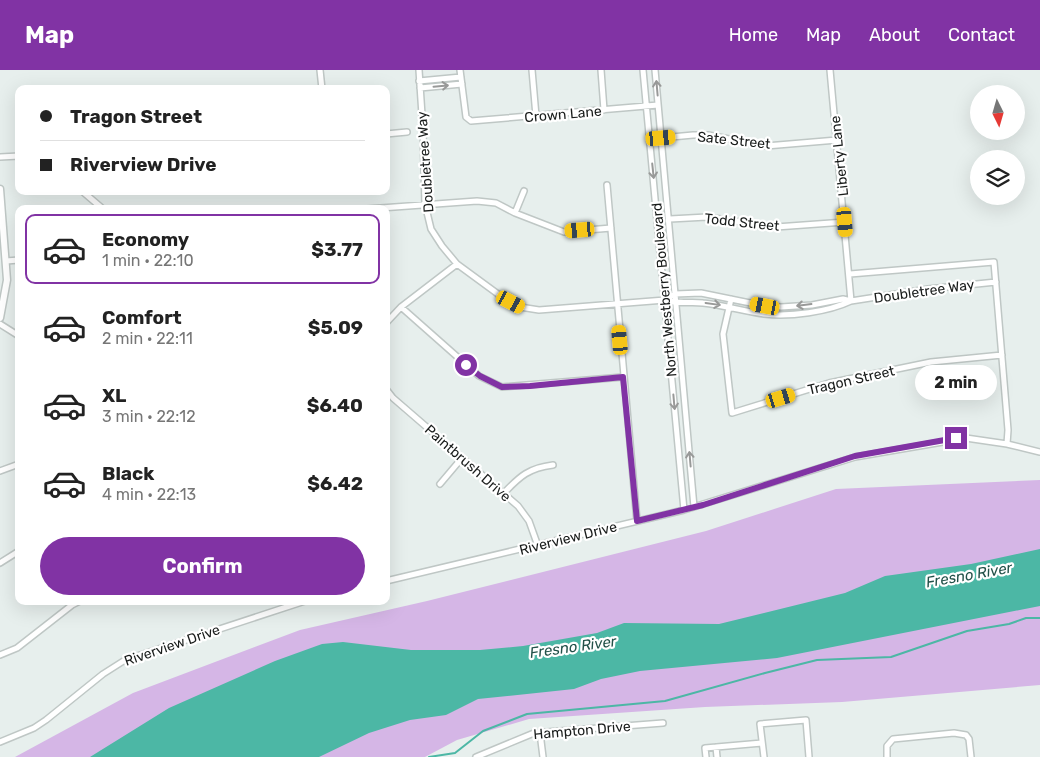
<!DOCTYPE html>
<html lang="en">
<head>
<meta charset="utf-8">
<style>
	body { margin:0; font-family:Rubik,sans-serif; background:#f2f2f2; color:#222; height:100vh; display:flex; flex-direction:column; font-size:19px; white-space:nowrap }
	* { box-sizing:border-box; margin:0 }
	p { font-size:16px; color:#767676 }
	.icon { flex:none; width:28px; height:28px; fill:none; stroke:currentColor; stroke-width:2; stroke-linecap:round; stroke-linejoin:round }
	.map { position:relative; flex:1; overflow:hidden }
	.sheet { position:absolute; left:15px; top:135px; width:375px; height:400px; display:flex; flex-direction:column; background:#fff; border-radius:10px; box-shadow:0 5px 20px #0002 }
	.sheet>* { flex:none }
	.hud { position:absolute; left:15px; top:15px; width:375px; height:110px; border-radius:10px; box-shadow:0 5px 20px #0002; display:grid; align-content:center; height:110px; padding:0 25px; background:#fff }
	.needle { width:32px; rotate:175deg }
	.fabs { position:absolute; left:970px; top:15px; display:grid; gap:10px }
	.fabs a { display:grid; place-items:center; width:55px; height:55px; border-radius:50%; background:#fff; box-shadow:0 5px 20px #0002; font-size:25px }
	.end { position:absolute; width:22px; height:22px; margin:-11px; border:6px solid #8133a4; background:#fff; box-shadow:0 0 0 2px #fff }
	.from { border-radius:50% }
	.bubble { position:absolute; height:35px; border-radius:18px; background:#fff; box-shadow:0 5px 20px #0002; font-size:16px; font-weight:700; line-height:35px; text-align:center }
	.car { position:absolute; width:15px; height:30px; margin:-15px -8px; border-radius:6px; box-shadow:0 0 4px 1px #0007; background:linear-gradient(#f5c518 24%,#345 0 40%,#f5c518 0 76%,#345 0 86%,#f5c518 0) }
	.hud b { display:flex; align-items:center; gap:18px; height:48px; font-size:19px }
	.hud b+b { border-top:1px solid #e0e0e0 }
	.hud i { width:12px; height:12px; background:#222 }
	ul { padding:9px 0 0; list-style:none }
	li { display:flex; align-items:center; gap:15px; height:70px; margin:0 10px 8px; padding:0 15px; border:2px solid transparent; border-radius:10px }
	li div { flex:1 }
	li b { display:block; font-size:19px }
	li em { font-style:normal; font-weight:700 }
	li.on { border-color:#8133a4 }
	li>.icon { width:45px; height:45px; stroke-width:1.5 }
	.button { display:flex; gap:10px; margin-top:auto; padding:10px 25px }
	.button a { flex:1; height:58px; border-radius:30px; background:#8133a4; color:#fff; font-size:20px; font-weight:700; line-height:58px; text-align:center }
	header { display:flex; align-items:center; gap:30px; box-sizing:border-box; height:70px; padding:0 25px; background:#8133a4; color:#fff }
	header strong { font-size:24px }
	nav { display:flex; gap:28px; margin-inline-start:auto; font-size:18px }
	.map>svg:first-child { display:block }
	.green { fill:#d5b6e6 }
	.water { fill:#4cb7a5 }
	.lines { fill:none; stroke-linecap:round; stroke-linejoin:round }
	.stream { stroke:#4cb7a5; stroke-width:2 }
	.minor-casing { stroke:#bfc7c5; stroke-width:8 }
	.tertiary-casing { stroke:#bfc7c5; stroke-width:9 }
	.minor { stroke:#fff; stroke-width:5 }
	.tertiary { stroke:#fff; stroke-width:6 }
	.oneway { stroke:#989998 }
	.route { stroke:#8133a4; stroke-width:6 }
	.labels { text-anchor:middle; stroke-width:4.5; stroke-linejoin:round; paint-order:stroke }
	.street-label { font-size:14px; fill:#191c1b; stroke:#fff }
	.water-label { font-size:15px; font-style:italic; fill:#225149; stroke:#fff }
</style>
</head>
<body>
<header>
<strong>Map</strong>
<nav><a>Home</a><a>Map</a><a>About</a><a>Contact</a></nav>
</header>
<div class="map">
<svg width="1040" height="687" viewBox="0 0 1040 687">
	<rect width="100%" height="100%" fill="#e7efed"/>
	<!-- green -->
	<path class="green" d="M1040,410V615L842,632L705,637L529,649L457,670L425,687H15L133,623L300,560L427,531L706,461L836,419Z"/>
	<!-- water -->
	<path class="water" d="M1040,479V536L777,588L640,601L601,609L574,619L478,629L446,645L410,650L369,663L319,687H90L169,638L275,591L322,574L343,572L411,580H480L523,576L597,563L624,553L719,554L845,523L885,506L971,494Z"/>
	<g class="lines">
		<!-- stream -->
		<path class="stream" d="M429,687L455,683L483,661L527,644L665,631L765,603L817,590L891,587L967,561L1009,554L1026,548H1040"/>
		<!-- minor casing -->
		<g class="minor-casing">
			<path id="minor" d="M320,0L322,19
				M419,0L423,60L425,134L431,159L442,176L457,194L502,227L520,237L539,240L665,230C681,235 687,231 703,233C723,235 743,241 764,244C790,247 828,242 851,231L928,219L996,212
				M460,0L466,47L471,51L658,35
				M532,0L536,46
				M601,0L604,40
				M643,0L684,440
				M655,0L694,437
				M830,0L851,231
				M419,11L461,7
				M420,18L462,14
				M386,64L407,62
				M661,68L693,65H708L766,76L837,70
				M0,87L19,86
				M607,115L637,451
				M82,121L103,139
				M367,139L477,131L496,133L515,143L564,162L611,158
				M515,143L524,121
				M670,149L707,147L776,157L845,152
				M6,191L19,190
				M850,204L994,192L1008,360L1007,374
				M731,229L723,264L732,343L829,313L931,292L1002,285
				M665,230L675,224L701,223L765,236L781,237L812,235L843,229L851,231
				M401,237L479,306L502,317L623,307
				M386,253L401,237L457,194
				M0,254L19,266
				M386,319L393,328L518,436L529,451L538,476
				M0,401L19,394
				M440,414L462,388
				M504,423C520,406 529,398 553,395
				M0,493L19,481
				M386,511L684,440L855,387L966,368L1007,374L1040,382
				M0,585L17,578L72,535L80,531
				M540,663L543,687
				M0,672L34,658L46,650L103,604L125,590L305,531
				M716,677L717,687
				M476,687L534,663L663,653
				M706,687L705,678L762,673
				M764,687L760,654L806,650L809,687
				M887,687V676L893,669L954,663L966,665L969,669L971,687"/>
		</g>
		<!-- tertiary casing -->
		<g class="tertiary-casing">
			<path id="tertiary" d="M0,119L7,210L0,248"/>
		</g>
		<!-- minor -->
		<use href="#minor" class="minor"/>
		<!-- tertiary -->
		<use href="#tertiary" class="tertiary"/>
	</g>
	<!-- one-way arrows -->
	<defs><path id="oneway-shaft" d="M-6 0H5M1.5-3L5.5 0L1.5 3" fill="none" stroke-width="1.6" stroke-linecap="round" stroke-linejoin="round" transform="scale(1.25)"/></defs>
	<g class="oneway">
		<use href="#oneway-shaft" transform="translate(441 16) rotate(-5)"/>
		<use href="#oneway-shaft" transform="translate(657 18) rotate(-95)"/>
		<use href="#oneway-shaft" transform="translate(653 101) rotate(84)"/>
		<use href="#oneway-shaft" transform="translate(713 234) rotate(8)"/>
		<use href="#oneway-shaft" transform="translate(804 235) rotate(173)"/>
		<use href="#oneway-shaft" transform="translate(674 332) rotate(85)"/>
		<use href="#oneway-shaft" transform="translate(690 389) rotate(-95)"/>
	</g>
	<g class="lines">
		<!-- route -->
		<path class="route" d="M466,295L480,306L502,317L530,316L623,307L637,451L703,435L855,386L956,368"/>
	</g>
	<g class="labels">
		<!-- street labels -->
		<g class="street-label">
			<text transform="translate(563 44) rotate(-5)" y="5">Crown Lane</text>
			<text transform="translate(734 70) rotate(6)" y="5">Sate Street</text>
			<text transform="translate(839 86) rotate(-96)" y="5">Liberty Lane</text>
			<text transform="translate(425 92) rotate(-94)" y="5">Doubletree Way</text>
			<text transform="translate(742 152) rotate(6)" y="5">Todd Street</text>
			<text transform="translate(664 220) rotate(-95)" y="5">North Westberry Boulevard</text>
			<text transform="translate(924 221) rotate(-8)" y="5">Doubletree Way</text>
			<text transform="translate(851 310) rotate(-13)" y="5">Tragon Street</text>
			<text transform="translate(468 393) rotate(41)" y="5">Paintbrush Drive</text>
			<text transform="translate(568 468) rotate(-14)" y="5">Riverview Drive</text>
			<text transform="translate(172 575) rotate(-19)" y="5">Riverview Drive</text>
			<text transform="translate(582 660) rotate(-5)" y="5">Hampton Drive</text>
		</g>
		<!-- water labels -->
		<g class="water-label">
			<text transform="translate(969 505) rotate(-10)" y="5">Fresno River</text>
			<text transform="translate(573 577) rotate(-8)" y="5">Fresno River</text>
		</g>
	</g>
</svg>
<div class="fabs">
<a><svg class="needle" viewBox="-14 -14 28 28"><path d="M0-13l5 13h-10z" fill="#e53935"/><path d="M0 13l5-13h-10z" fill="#767676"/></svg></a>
<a><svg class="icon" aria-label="layers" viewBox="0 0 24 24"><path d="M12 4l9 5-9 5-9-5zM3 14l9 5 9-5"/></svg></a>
</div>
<i class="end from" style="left:466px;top:295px"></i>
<i class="end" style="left:956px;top:368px"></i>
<div class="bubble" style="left:915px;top:295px;width:82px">2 min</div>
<i class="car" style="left:661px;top:68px;rotate:85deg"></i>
<i class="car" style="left:845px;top:152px;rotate:175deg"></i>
<i class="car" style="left:580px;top:160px;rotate:265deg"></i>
<i class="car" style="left:511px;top:232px;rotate:118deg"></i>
<i class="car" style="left:765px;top:236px;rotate:281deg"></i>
<i class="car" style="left:620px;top:270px;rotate:355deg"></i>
<i class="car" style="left:781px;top:328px;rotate:73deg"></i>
<div class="hud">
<b><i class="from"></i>Tragon Street</b>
<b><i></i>Riverview Drive</b>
</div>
<section class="sheet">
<ul>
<li class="on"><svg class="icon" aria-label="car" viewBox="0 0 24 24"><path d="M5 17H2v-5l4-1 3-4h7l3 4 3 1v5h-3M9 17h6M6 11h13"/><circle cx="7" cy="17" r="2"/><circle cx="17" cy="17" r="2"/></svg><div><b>Economy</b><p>1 min · 22:10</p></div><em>$3.77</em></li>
<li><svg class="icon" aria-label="car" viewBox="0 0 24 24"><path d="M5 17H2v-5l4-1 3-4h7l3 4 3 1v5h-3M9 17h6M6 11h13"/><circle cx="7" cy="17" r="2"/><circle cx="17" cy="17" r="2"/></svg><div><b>Comfort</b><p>2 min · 22:11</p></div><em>$5.09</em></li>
<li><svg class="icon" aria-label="car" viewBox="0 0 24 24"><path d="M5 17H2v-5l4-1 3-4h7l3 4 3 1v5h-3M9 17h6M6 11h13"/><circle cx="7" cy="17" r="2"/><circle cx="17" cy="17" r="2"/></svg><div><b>XL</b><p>3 min · 22:12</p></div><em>$6.40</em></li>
<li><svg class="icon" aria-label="car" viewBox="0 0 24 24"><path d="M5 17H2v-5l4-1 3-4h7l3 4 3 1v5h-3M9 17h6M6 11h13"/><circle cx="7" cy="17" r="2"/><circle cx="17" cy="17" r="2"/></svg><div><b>Black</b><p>4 min · 22:13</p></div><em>$6.42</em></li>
</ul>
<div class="button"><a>Confirm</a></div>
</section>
</div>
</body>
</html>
